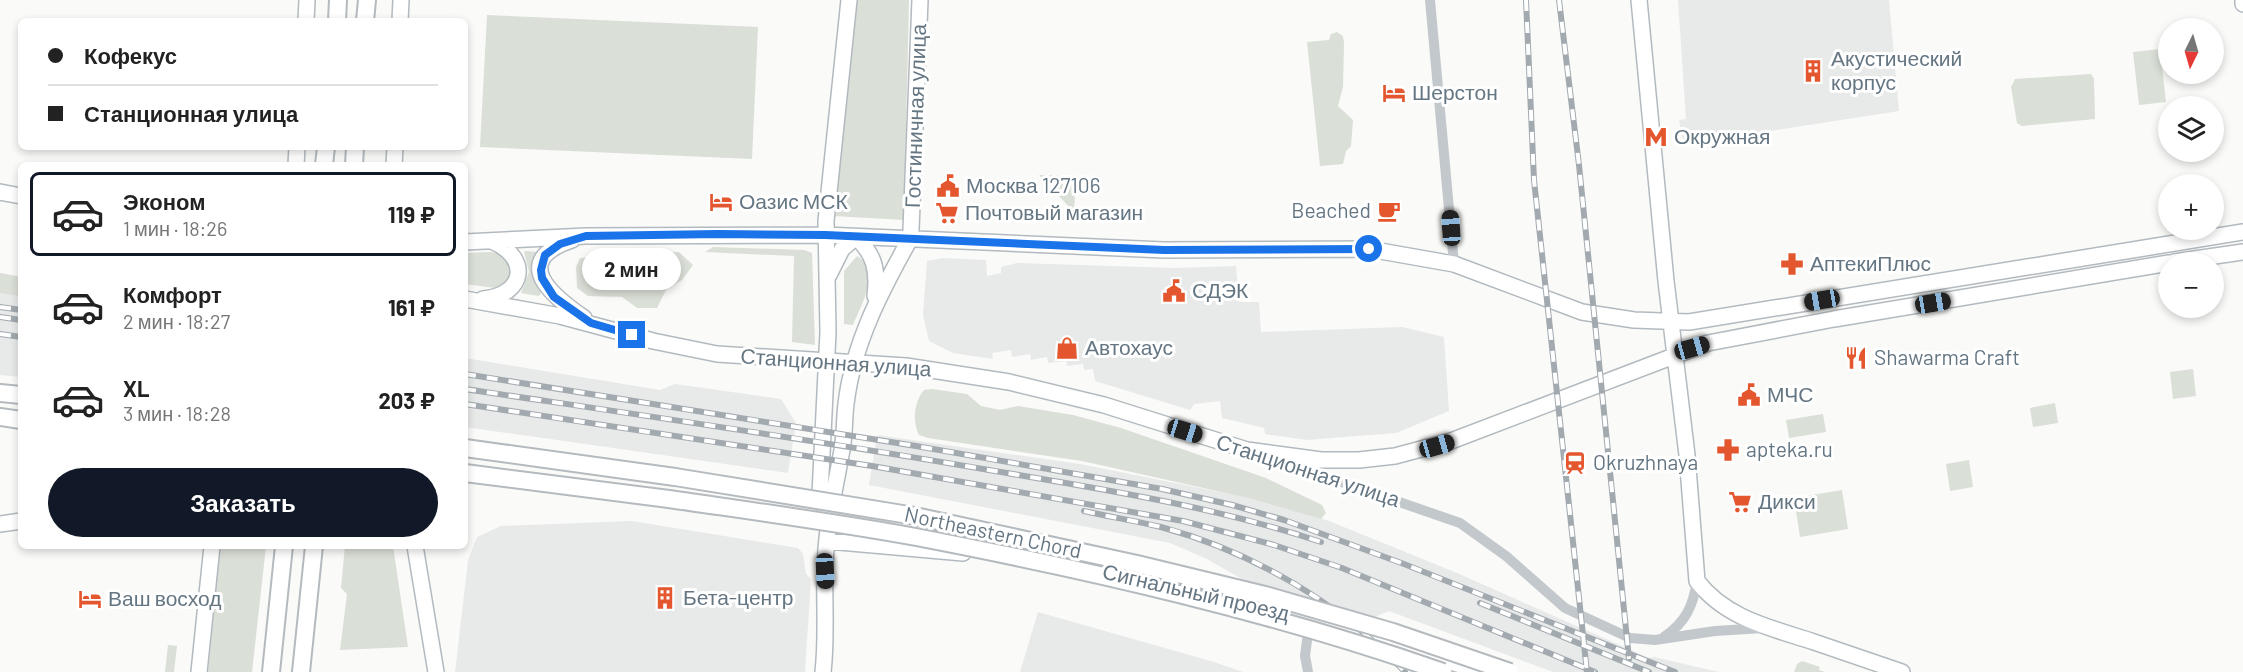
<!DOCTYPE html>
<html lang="ru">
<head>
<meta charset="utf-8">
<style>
	body { margin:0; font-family:Barlow,sans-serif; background:#f2f2f2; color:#222; height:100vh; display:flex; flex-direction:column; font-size:22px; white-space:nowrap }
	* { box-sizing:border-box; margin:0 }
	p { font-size:20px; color:#767676 }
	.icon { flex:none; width:33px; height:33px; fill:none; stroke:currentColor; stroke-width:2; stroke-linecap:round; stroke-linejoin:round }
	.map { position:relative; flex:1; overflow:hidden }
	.side { position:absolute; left:18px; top:162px; width:450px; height:387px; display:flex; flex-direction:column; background:#fff; border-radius:9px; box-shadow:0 3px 9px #0003 }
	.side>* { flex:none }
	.top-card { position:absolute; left:18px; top:18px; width:450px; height:132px; border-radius:9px; box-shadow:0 3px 9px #0003; display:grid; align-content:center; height:132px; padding:0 30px; background:#fff }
	.needle { width:39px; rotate:185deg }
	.buttons { position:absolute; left:2158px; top:18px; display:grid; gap:12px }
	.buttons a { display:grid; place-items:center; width:66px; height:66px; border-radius:50%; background:#fff; box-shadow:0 3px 9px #0003; font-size:30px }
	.end { position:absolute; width:27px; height:27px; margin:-14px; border:8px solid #1a73e8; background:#fff; box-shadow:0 0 0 3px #fff }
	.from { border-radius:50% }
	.bubble { position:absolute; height:42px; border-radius:21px; background:#fff; box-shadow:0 3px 9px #0003; font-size:20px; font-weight:700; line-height:42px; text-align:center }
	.car { position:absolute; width:18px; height:36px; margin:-18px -9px; border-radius:8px; box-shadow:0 0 4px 2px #0007; background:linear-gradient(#222 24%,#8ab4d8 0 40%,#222 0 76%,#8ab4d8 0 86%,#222 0) }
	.top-card b { display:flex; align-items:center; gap:21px; height:57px; font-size:22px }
	.top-card b+b { border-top:2px solid #e0e0e0 }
	.top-card i { width:15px; height:15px; background:#222 }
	ul { padding:10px 0 0; list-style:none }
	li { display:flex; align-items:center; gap:18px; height:84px; margin:0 12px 9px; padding:0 18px; border:3px solid transparent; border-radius:9px }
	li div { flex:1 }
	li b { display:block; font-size:22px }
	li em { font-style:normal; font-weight:700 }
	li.on { border-color:#111827 }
	li>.icon { width:54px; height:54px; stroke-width:1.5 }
	.primary-button { display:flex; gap:12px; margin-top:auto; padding:12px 30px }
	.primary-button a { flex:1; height:69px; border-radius:36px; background:#111827; color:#fff; font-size:24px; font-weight:700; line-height:69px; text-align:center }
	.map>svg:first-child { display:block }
	.built { fill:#e8e9e9 }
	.green { fill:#dadfd7 }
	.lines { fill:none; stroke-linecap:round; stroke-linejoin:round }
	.secondary-casing { stroke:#b3babf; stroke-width:18 }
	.primary-casing { stroke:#b5babe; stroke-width:20 }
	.street { stroke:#c3c8cc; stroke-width:10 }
	.secondary { stroke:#fff; stroke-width:15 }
	.primary { stroke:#fff; stroke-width:16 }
	.rail-casing { stroke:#a2aab0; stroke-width:6 }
	.rail { stroke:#fff; stroke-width:4; stroke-dasharray:11; stroke-linecap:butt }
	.primary-bridge-casing { stroke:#b5babe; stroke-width:20; stroke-linecap:butt }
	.primary-bridge { stroke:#fff; stroke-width:16 }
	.route { stroke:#1a73e8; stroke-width:8 }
	.labels { text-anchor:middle; stroke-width:6; stroke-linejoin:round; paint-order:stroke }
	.poi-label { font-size:21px; fill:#657683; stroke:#fff; text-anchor:start }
	.street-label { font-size:21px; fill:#657683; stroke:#fff }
</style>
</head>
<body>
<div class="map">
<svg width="2243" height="672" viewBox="0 0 2243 672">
	<rect width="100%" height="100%" fill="#fafaf8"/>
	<!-- built -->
	<path class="built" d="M1678,0H1889L1899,111L1770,131L1683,140L1679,120L1686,119Z
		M943,258L986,260L987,276L1001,273V267L1017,263L1175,268L1236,266L1239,302H1259L1261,332L1402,327L1444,337L1449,411L1396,433L1307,440L1265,434L1264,428L1222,418L1220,401L1194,404L1190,410L1095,381L1093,369L1084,370L1083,364L1067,366L1066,361L1048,363L1047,357L1031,360L1030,354L1012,357L1011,350L992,353L993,359L953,353L929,341L923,315L927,261Z
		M0,273L21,277V377L0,375Z
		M465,358L660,390L675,384L781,399L796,423L788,473L465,427Z
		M877,435L1080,464L1256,499L1329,521L1457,573L1649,658L1654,657L1719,672H1553L1389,611L1370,619L1254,586L1207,559L1170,543L869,485Z
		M632,521L798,548L803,554L806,574L811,579L805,672H455L468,560L477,537L501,526Z
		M1038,612L1214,662L1243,672H1020Z"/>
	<!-- green -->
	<path class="green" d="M856,0H909L904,220L833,216Z
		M487,15L758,27L752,159L480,147Z
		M1337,32L1343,36L1344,43L1343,87L1338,106L1353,120L1351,146L1346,151L1343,164L1320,166L1307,42L1329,40L1331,34Z
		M2160,49L2166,102L2139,105L2133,52Z
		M2091,74L2094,79L2095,119L2022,126L2017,123L2011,87L2015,79Z
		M1039,175L1076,176L1074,212Z
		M713,247L804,250L812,253L815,345L792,342L794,256L705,252Z
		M524,251L539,252L534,278L541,293L539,296L521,293L529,272Z
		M490,252L504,254L513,267L508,283L495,288L465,284V253Z
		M679,252L693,265L682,280L666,290L657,308H637L622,297L588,296L577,288L576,267L580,258Z
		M857,256C882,271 861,305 853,325L844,324V271Z
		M0,273L21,277V296L0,293Z
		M2193,369L2196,396L2173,399L2170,372Z
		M932,389L967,394L981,406L1000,410L1018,406L1073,415L1121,428L1266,478L1322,505L1326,513L1321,519L1253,499L1082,461L928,438L919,435C912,421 914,402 924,390Z
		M2055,403L2058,423L2033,427L2030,408Z
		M1823,414L1826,432L1789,438L1786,420Z
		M1969,460L1973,487L1950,491L1946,464Z
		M1842,490L1848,529L1800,537L1794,498Z
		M220,546H266L252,672H208Z
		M345,546H393L408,647L340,650L347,594L341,588Z
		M168,645L177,646L174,672H165Z
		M1802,661L1820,667L1819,670L1825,672H1794L1797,664Z"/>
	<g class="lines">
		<!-- secondary casing -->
		<g class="secondary-casing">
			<path id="secondary" d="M1639,0L1666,281L1687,455L1697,581C1726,619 1772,628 1814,642C1844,652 1873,662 1902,672
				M2243,0V4
				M306,21L307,0
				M400,21L401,0
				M296,165L297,147
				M394,165L395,147
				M0,192L21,196
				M856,237C875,255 878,271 875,296
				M572,240C509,261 552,296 584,318
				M465,242L586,236L825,235L1164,250L1369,249L1454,264L1582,312L1634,320L1689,322L2243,232
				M2174,262L2243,252
				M829,275L842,249L856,237
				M465,299L560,316L653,341L717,354L906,366L1009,382L1104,405L1247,450L1321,460H1359L1395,456L1451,441L1708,343L1834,319L2169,263
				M483,299C525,295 531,258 492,241
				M826,511L820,494L828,332L826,221L849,0
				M0,524L21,521
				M828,541L963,553
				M415,546L436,672
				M1266,609L1310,620L1484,672
				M199,672L212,546
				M823,672C827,638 824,605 825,572C825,531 835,489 842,450C845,434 844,420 846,404C853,344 881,291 910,239L911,230L920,0"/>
		</g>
		<!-- primary casing -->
		<g class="primary-casing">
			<path id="primary" d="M337,21L338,0
				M365,21L367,0
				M324,165L326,147
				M354,165L355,147
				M0,393L21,395
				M0,417L21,420
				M465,448L675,477
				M465,473L669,499
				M271,672L284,546
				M301,672L314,546"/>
		</g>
		<!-- street -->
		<path class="street" d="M1430,0L1454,264
			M1272,458L1460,523L1506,556L1565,608L1630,638L1655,640L1715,631L1763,628
			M1664,637C1686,622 1693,606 1697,581
			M1308,672L1305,656L1309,625"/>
		<!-- secondary -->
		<use href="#secondary" class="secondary"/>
		<!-- primary -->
		<use href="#primary" class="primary"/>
		<!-- rail casing -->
		<g class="rail-casing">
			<path id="rail" d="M1526,0L1534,180L1587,672
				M1559,0L1579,165L1629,659
				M0,307L21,310
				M0,317L21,320
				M0,334L21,337
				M465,374L916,446L1162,489L1232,505L1284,520L1404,564L1675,672
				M465,389C640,415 815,440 989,470C1101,489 1213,506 1321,542
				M465,404L872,466L1183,521L1274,545L1342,568L1595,672
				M1084,511C1110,517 1136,521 1161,527C1253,552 1340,603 1405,672
				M1480,603L1649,672"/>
		</g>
		<!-- rail -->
		<use href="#rail" class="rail"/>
		<!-- primary-bridge casing -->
		<g class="primary-bridge-casing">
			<path id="primary-bridge" d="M675,477L915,516L1137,564L1265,595L1393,632L1510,672
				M669,499C751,511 834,522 916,537C1093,571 1272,612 1443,672"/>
		</g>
		<!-- primary-bridge -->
		<use href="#primary-bridge" class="primary-bridge"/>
	</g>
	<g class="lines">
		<!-- route -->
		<path class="route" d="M632,335L591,323L554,297L542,278L541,270L545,255L560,244L586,236L718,234L825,235L1164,250L1369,249"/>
	</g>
	<!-- icons -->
	<defs>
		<g id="building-bare" transform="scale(1.8)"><path d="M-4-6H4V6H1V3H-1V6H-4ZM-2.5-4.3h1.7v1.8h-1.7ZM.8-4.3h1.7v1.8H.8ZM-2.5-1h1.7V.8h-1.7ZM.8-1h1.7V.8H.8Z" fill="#e4572e" stroke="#fff" stroke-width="2.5" paint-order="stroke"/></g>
		<g id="hotel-bare" transform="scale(1.8)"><path d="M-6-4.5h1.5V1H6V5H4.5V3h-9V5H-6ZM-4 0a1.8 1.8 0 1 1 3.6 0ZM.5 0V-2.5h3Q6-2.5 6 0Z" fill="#e4572e" stroke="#fff" stroke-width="2.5" paint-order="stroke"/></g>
		<g id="metro-bare" transform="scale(1.8)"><path d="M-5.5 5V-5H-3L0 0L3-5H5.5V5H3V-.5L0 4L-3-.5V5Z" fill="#e4572e" stroke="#fff" stroke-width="2.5" paint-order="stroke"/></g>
		<g id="civic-bare" transform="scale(1.8)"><path d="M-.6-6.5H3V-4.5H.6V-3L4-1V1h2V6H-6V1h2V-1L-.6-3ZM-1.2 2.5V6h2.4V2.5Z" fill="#e4572e" stroke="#fff" stroke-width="2.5" paint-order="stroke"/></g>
		<g id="cafe-bare" transform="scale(1.8)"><path d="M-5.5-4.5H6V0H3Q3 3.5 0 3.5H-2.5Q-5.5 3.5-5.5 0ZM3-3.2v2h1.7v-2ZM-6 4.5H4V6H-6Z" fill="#e4572e" stroke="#fff" stroke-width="2.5" paint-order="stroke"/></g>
		<g id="supermarket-bare" transform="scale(1.8)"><path d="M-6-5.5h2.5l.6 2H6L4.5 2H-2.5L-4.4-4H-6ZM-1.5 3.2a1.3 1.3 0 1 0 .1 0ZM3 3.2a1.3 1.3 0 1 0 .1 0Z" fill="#e4572e" stroke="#fff" stroke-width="2.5" paint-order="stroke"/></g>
		<g id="pharmacy-bare" transform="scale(1.8)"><path d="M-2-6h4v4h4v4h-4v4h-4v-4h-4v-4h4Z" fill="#e4572e" stroke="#fff" stroke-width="2.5" paint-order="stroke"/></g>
		<g id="shop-bare" transform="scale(1.8)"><path d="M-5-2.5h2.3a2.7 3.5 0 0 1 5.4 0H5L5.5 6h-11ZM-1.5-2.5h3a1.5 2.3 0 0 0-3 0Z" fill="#e4572e" stroke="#fff" stroke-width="2.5" paint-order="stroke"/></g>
		<g id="restaurant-bare" transform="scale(1.8)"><path d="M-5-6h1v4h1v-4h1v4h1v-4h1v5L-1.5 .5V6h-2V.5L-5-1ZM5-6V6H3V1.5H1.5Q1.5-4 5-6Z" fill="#e4572e" stroke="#fff" stroke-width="2.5" paint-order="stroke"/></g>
		<g id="station-bare" transform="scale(1.8)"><path d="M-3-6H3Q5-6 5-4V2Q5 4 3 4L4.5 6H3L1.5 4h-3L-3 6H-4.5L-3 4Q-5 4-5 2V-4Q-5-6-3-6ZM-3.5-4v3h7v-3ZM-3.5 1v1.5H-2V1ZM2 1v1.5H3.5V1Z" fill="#e4572e" stroke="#fff" stroke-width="2.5" paint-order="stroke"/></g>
	</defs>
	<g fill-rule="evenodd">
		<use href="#building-bare" x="1813" y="71"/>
		<use href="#hotel-bare" x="1394" y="93"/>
		<use href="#metro-bare" x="1656" y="137"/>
		<use href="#civic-bare" x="948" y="186"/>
		<use href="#hotel-bare" x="721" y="202"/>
		<use href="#cafe-bare" x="1389" y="211"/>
		<use href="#supermarket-bare" x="947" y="213"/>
		<use href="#pharmacy-bare" x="1792" y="264"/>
		<use href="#civic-bare" x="1174" y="291"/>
		<use href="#shop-bare" x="1067" y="348"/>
		<use href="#restaurant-bare" x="1856" y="358"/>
		<use href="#civic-bare" x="1749" y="395"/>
		<use href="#pharmacy-bare" x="1728" y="450"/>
		<use href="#station-bare" x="1575" y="463"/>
		<use href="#supermarket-bare" x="1740" y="502"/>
		<use href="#building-bare" x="665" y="598"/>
		<use href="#hotel-bare" x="90" y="599"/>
	</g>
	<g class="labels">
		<!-- poi labels -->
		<g class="poi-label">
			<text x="1831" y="66">Акустический<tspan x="1831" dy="24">корпус</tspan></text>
			<text x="1412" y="100">Шерстон</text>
			<text x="1674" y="144">Окружная</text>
			<text x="966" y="193">Москва 127106</text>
			<text x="739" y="209">Оазис МСК</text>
			<text x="1371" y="218" text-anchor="end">Beached</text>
			<text x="965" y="220">Почтовый магазин</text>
			<text x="1810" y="271">АптекиПлюс</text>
			<text x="1192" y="298">СДЭК</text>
			<text x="1085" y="355">Автохаус</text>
			<text x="1874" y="365">Shawarma Craft</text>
			<text x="1767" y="402">МЧС</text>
			<text x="1746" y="457">apteka.ru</text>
			<text x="1593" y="470">Okruzhnaya</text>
			<text x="1758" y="509">Дикси</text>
			<text x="683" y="605">Бета-центр</text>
			<text x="108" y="606">Ваш восход</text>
		</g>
		<!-- street labels -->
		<g class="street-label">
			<text transform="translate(916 116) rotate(-88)" y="7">Гостиничная улица</text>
			<text transform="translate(836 363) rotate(4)" y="7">Станционная улица</text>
			<text transform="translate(1308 471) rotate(18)" y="7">Станционная улица</text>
			<text transform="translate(993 533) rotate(12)" y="7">Northeastern Chord</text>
			<text transform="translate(1196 593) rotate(13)" y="7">Сигнальный проезд</text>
		</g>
	</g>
</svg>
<div class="buttons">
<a><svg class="needle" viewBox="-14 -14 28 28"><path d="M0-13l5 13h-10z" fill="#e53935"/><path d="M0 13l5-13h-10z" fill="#767676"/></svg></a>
<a><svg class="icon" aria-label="layers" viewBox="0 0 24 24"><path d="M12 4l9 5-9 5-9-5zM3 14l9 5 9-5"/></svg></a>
<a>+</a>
<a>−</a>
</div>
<i class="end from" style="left:1369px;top:249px"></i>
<i class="end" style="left:632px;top:335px"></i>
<div class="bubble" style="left:582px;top:248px;width:99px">2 мин</div>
<i class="car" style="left:1451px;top:228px;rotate:356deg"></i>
<i class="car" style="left:1822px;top:300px;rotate:260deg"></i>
<i class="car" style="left:1933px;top:303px;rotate:81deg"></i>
<i class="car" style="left:1692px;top:348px;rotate:74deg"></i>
<i class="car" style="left:1185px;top:431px;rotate:107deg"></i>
<i class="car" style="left:1437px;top:446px;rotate:74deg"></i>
<i class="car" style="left:825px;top:571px;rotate:177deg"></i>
<div class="top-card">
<b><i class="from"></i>Кофекус</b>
<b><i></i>Станционная улица</b>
</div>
<section class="side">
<ul>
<li class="on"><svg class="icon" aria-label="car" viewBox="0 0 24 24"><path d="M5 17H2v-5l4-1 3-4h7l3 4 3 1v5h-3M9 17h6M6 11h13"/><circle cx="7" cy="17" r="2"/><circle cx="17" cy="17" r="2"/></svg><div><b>Эконом</b><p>1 мин · 18:26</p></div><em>119 ₽</em></li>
<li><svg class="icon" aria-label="car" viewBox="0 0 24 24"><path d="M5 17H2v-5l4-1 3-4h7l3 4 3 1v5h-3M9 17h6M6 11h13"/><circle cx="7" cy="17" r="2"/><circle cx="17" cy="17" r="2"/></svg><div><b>Комфорт</b><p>2 мин · 18:27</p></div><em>161 ₽</em></li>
<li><svg class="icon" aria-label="car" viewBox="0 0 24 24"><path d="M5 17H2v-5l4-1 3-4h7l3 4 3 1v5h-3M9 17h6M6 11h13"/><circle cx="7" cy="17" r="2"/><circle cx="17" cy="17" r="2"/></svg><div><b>XL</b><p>3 мин · 18:28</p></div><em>203 ₽</em></li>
</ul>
<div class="primary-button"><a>Заказать</a></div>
</section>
</div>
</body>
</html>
